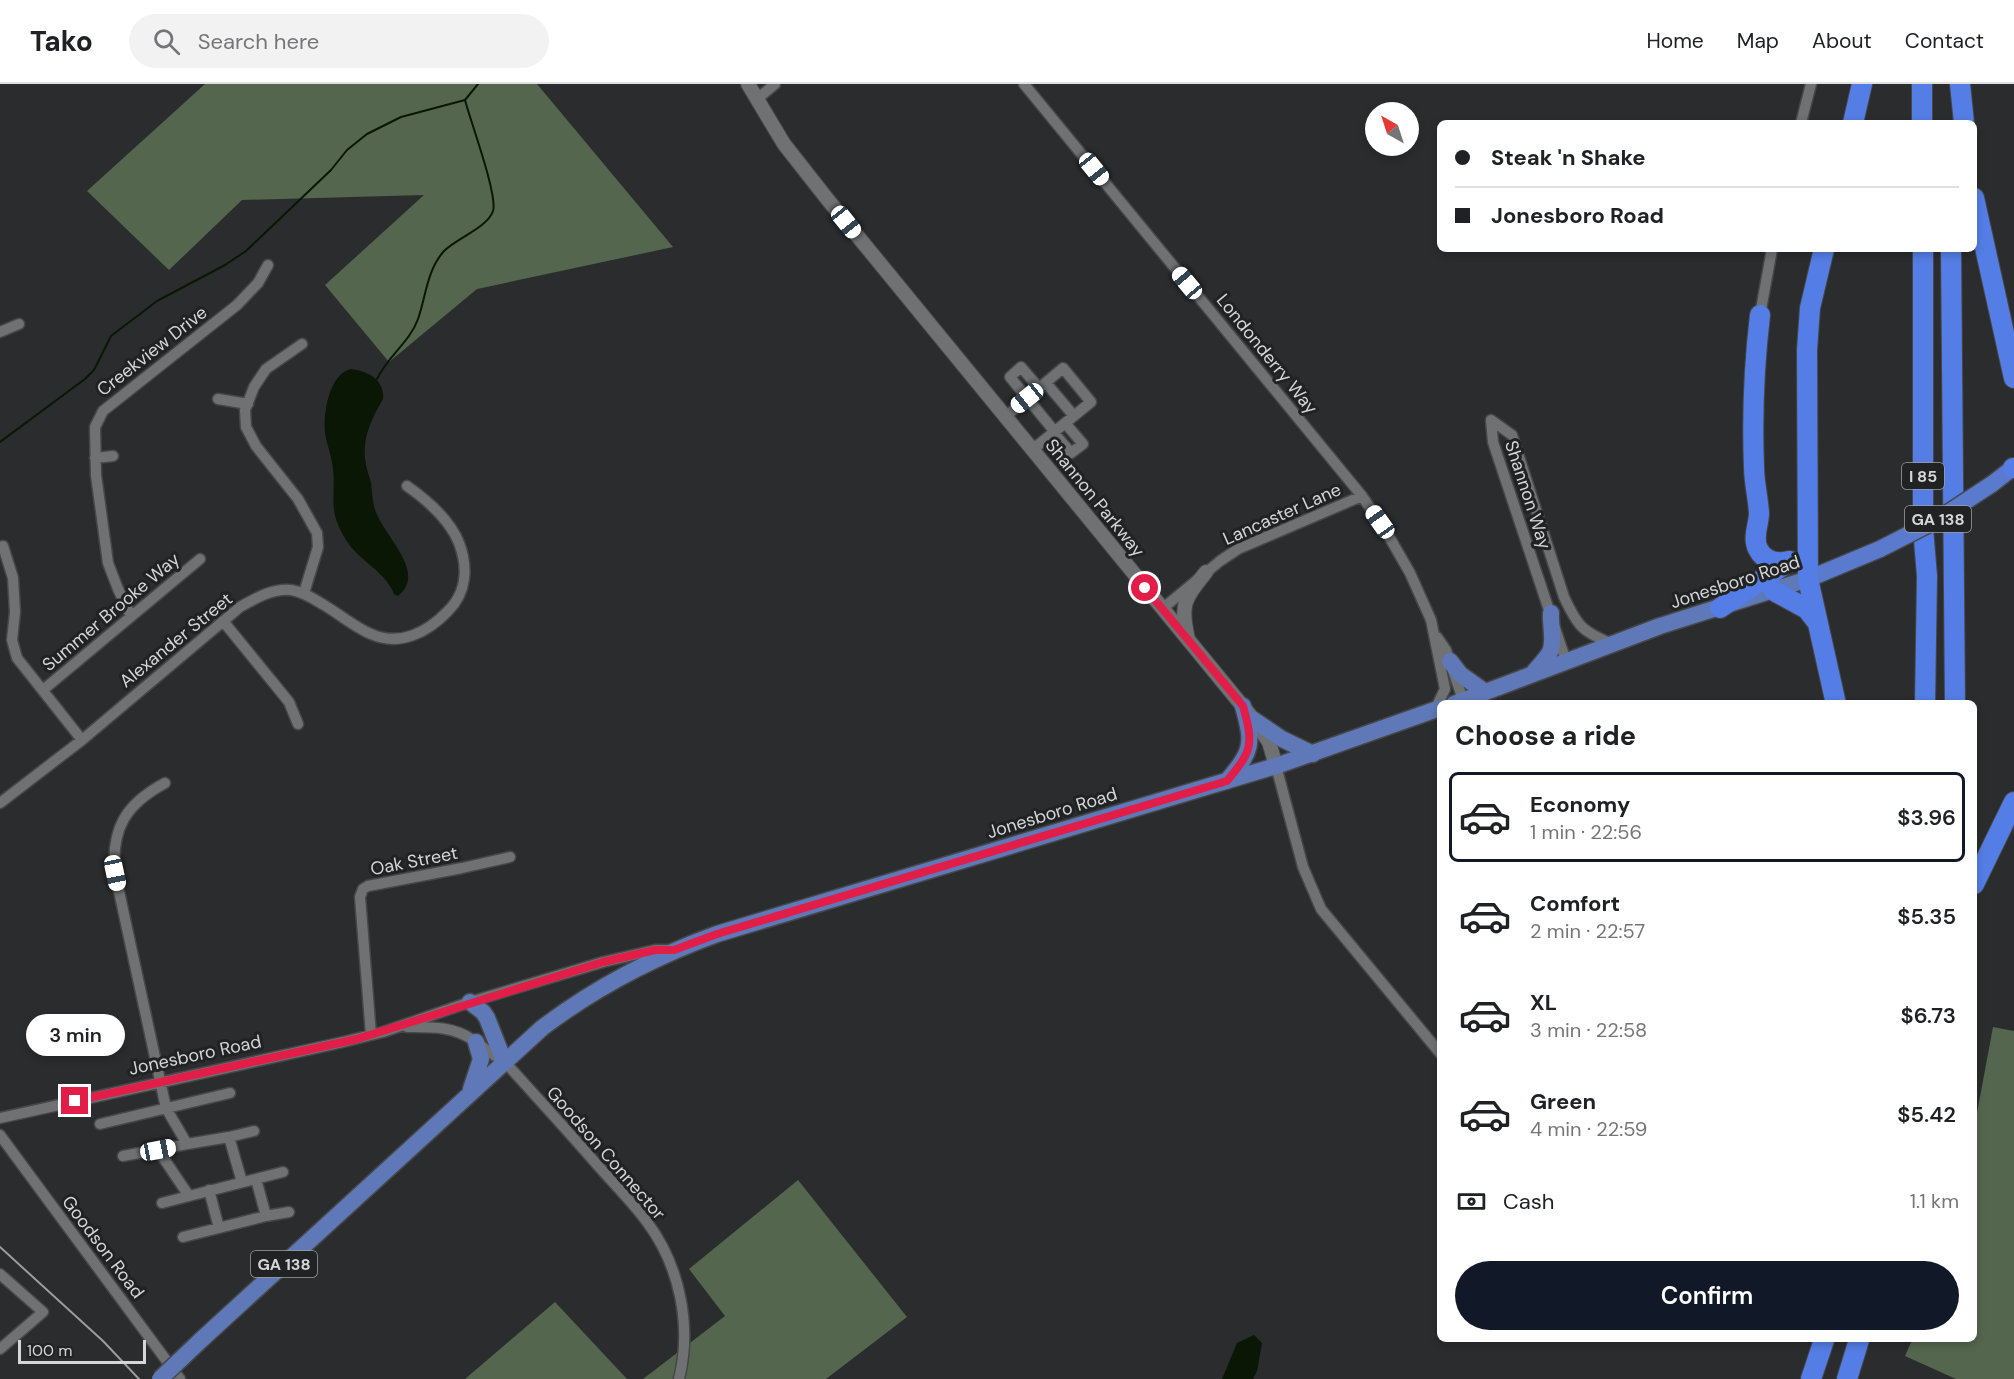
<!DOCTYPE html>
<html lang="en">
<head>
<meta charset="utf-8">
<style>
	body { margin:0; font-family:"DM Sans",sans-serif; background:#f2f2f2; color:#202124; height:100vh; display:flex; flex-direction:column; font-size:22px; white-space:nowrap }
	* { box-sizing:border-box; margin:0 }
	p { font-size:20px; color:#757577 }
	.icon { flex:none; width:33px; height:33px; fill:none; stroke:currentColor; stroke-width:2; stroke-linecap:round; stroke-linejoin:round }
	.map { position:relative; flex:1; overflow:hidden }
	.side { position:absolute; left:1437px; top:616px; width:540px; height:642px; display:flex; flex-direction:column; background:#fff; border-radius:9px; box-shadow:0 3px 9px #0003 }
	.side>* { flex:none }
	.hud { position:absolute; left:1437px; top:36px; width:540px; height:132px; border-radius:9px; box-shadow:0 3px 9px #0003; display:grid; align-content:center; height:132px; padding:0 18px; background:#fff }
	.needle { width:39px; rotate:321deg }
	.tools { position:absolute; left:1365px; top:18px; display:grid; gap:12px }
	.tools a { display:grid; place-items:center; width:54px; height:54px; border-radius:50%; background:#fff; box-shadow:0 3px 9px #0003; font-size:30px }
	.scale { position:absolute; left:18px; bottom:15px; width:128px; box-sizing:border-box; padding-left:6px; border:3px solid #d5d6d7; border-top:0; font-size:16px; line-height:21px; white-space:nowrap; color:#d5d6d7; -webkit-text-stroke:4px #212224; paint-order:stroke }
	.end { position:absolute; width:27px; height:27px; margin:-14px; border:8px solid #e11d48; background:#fff; box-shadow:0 0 0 3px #fff }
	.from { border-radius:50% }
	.bubble { position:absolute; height:42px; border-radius:21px; background:#fff; box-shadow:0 3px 9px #0003; font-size:20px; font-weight:600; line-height:42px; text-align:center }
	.car { position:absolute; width:18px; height:36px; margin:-18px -9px; border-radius:8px; box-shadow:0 0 4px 2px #0007; background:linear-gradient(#fff 24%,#345 0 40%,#fff 0 76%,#345 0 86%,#fff 0) }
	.hud b { display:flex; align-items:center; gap:21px; height:57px; font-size:22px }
	.hud b+b { border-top:2px solid #e0e0e0 }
	.hud i { width:15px; height:15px; background:#202124 }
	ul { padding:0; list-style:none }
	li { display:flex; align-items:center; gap:18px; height:90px; margin:0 12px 9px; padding:0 6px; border:3px solid transparent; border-radius:9px }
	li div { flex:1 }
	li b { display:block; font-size:22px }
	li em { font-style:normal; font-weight:600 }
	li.active { border-color:#111827 }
	li>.icon { width:54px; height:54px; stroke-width:1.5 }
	h2 { padding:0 18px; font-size:27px; line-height:72px }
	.pay { display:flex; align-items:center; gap:15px; height:66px; padding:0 18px; font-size:22px }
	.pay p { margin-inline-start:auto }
	.action { display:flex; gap:12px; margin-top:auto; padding:12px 18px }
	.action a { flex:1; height:69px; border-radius:36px; background:#111827; color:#fff; font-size:24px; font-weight:600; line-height:69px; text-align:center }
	header { display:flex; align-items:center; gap:36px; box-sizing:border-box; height:84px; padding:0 30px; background:#fff; border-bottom:2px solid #e0e0e0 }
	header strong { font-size:28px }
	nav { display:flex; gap:33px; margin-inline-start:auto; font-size:21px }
	.search { width:420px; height:54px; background:#f2f2f2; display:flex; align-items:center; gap:15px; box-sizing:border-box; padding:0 21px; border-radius:33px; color:#757577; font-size:22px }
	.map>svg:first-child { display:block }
	.forest { fill:#54664e }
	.water { fill:#091704 }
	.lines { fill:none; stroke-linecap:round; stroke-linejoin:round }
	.stream { stroke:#091704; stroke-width:2 }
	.minor-casing { stroke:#464748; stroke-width:13 }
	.tertiary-casing { stroke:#464748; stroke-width:16 }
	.primary-casing { stroke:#464748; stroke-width:19 }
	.trunk-casing { stroke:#464748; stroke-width:19 }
	.motorway-casing { stroke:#464748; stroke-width:22 }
	.minor { stroke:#6f7173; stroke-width:10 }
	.tertiary { stroke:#6f7173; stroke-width:14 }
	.primary { stroke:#5f78b7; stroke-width:16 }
	.trunk { stroke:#5a7ace; stroke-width:16 }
	.motorway { stroke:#547de5; stroke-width:20 }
	.rail { stroke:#9c9d9f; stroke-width:2 }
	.primary-bridge-casing { stroke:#464748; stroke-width:19; stroke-linecap:butt }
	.trunk-bridge-casing { stroke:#464748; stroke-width:19; stroke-linecap:butt }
	.primary-bridge { stroke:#5f78b7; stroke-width:16 }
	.trunk-bridge { stroke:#5a7ace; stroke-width:16 }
	.route { stroke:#e11d48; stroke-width:8 }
	.labels { text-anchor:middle; stroke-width:6; stroke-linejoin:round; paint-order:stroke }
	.shield { fill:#212224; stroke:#9fa0a1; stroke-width:1.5 }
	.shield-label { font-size:16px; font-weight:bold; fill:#d5d6d7 }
	.street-label { font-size:18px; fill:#d5d6d7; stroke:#212224 }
</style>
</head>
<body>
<header>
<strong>Tako</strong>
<div class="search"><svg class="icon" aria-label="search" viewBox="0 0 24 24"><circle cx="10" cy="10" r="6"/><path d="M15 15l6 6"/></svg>Search here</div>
<nav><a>Home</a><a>Map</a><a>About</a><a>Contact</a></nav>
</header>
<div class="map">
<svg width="2014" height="1295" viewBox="0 0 2014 1295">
	<rect width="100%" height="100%" fill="#2b2c2e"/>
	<!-- forest -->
	<path class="forest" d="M205,0H537L673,163L477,205L389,278L325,201L424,111L242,116L169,186L87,107Z
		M1993,943L2014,947V1295H1956L1905,1272L1912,1256H1974V1045Z
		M798,1096L907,1233L826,1295H643L725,1232L689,1185Z
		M555,1218L627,1295H465Z"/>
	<!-- water -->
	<path class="water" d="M351,285C368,287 385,296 383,315C370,337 360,359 367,385C368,390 370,394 371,399C372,406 372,415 374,422C380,450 429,487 398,512L394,510C385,487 359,477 346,456C327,425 336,416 333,385C332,373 327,361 325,349C323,329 329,290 351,285Z
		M1254,1251L1262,1259L1257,1287L1253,1295H1222L1237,1259Z"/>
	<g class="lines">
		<!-- stream -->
		<path class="stream" d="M377,295C387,273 410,258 418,235C426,212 427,186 444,167C457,154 487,144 493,127C498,111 470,36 465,16
			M0,358L85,295L94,286L111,252L157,217L225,181L246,167L331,86L347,66L367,50L401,33L465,16L478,0"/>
		<!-- minor casing -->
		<g class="minor-casing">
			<path id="minor" d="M1024,0L1362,412L1387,449L1410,489L1431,536L1445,605L1435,626
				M756,16L775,0
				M1801,39L1811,0
				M1760,231L1772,165
				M0,248L19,240
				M302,260L266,285L254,303L245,326L246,343L256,362L298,415L317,449L318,463L304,509
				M1046,299L1074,332
				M1039,304L1021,283L1010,293L1055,348
				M218,315L248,320
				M1005,333L1063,284L1091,318L1032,366
				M1491,336L1512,351L1564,513C1578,543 1582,547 1612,560
				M1491,336L1493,358L1566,577
				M1054,349L1071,369L1083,360L1065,339
				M95,374L113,372
				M3,462L13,494L15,528L12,556L17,574L82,656
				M1162,525L1220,477L1238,465L1362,412
				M131,532L118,505L108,479L96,391L95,343L103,327L237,221L258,199L268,181
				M223,537L289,618L298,640
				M1437,553L1446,566L1463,616
				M43,606L200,475
				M1276,682L1303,783L1321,825L1440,969
				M0,719L82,656L240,523C256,514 273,504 291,506C304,508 314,515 324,521C339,530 356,544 371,550C400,563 428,548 448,527C467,508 468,483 459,459C450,436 427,416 407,402
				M407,943C430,943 453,942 473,956C484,963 491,971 504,977C534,1010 564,1043 593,1076C611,1097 631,1116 647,1138C680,1182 692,1242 679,1295
				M371,951L360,813L363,805L368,802L462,784L510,773
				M0,1034L343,958L383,948L470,918L603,878L655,866H670
				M100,1040L230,1009
				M0,1051L180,1295
				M229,1053L254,1047
				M187,1060L229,1053L242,1098
				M158,1066L189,1112L162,1119
				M123,1072L187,1060L166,1024L115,789C111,744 126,720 165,699
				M256,1095L266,1132L289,1128
				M209,1106L219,1144
				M189,1112L283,1088
				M183,1153L266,1132
				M0,1190L43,1228L0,1265"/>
		</g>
		<!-- tertiary casing -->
		<g class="tertiary-casing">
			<path id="tertiary" d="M748,0L784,60L828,116L1254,636L1269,658L1276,682
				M1188,555C1180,520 1184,516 1206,488"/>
		</g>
		<!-- primary casing -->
		<g class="primary-casing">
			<path id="primary" d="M1450,577L1460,590L1485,608
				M1534,588C1539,582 1546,575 1550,568C1555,557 1550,541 1551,529
				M1454,620L1660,542L1808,495
				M1254,636L1282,655L1313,670
				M1227,697C1252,667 1254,661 1243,622
				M470,918L483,928L487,934L504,977
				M471,1005L481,975L476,958
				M201,1256L542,944C596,903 654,873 717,850L1276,682L1440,624"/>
		</g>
		<!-- trunk casing -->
		<g class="trunk-casing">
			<path id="trunk" d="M1992,400L2014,383
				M1808,495L1880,465"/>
		</g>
		<!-- motorway casing -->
		<g class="motorway-casing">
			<path id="motorway" d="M1922,0V39
				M1960,0L1964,39
				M1853,39L1862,0
				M1974,114L2014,294
				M1824,165L1810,224L1807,266L1808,495L1836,620
				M1923,165V444L1927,492L1925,620
				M1951,165L1955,620
				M1760,231C1754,282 1752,332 1754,383C1754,398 1758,413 1759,429C1759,441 1752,453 1758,465C1764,477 1777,480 1789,477
				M2013,384H2014
				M1774,507L1807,525L1817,538
				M1720,524L1790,477
				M1974,800L2014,718
				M1811,1295L1824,1256
				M1847,1295L1859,1256"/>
		</g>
		<!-- minor -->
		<use href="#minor" class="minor"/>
		<!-- tertiary -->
		<use href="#tertiary" class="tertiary"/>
		<!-- primary -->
		<use href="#primary" class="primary"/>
		<!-- trunk -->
		<use href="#trunk" class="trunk"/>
		<!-- motorway -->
		<use href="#motorway" class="motorway"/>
		<!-- rail -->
		<path class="rail" d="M0,1163L103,1257L139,1295"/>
		<!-- primary-bridge casing -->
		<g class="primary-bridge-casing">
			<path id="primary-bridge" d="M160,1295L201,1256"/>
		</g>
		<!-- trunk-bridge casing -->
		<g class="trunk-bridge-casing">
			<path id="trunk-bridge" d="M1880,465L1937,436L1992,400"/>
		</g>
		<!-- primary-bridge -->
		<use href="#primary-bridge" class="primary-bridge"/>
		<!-- trunk-bridge -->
		<use href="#trunk-bridge" class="trunk-bridge"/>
	</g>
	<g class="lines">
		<!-- route -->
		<path class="route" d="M75,1017L357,955L603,878L655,866H674L717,850L1227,697C1252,667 1254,661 1243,622L1145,504"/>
	</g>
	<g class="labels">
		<!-- shield labels -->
		<g class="shield">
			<rect x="1902" y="379" width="42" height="26" rx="4.5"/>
			<rect x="1905" y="422" width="66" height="26" rx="4.5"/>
			<rect x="251" y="1167" width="66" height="26" rx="4.5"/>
		</g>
		<g class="shield-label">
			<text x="1923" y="398">I 85</text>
			<text x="1938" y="441">GA 138</text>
			<text x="284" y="1186">GA 138</text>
		</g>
		<!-- street labels -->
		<g class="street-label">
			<text transform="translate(152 267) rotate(-38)" y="6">Creekview Drive</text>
			<text transform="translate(1267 270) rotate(51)" y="6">Londonderry Way</text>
			<text transform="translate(1528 411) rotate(72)" y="6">Shannon Way</text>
			<text transform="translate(1095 414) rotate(51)" y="6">Shannon Parkway</text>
			<text transform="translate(1282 430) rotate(-24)" y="6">Lancaster Lane</text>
			<text transform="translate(1735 498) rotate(-18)" y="6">Jonesboro Road</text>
			<text transform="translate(111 528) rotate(-40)" y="6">Summer Brooke Way</text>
			<text transform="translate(176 556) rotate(-39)" y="6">Alexander Street</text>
			<text transform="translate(1052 729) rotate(-17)" y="6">Jonesboro Road</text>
			<text transform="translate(414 777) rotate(-11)" y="6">Oak Street</text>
			<text transform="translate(195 971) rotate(-12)" y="6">Jonesboro Road</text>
			<text transform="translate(606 1069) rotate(49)" y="6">Goodson Connector</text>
			<text transform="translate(103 1163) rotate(53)" y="6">Goodson Road</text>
		</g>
	</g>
</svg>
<div class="tools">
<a><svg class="needle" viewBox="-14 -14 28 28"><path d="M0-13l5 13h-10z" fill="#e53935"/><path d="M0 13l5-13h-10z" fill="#757577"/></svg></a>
</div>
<div class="scale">100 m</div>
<i class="end from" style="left:1145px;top:504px"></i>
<i class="end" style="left:75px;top:1017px"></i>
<div class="bubble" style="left:26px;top:930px;width:99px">3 min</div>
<i class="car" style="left:1094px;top:85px;rotate:141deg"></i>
<i class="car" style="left:846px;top:138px;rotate:141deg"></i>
<i class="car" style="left:1187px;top:199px;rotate:320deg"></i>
<i class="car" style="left:1027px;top:314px;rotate:231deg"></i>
<i class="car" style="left:1380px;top:438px;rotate:325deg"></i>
<i class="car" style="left:115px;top:789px;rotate:168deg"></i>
<i class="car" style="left:158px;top:1066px;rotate:79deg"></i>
<div class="hud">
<b><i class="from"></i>Steak 'n Shake</b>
<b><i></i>Jonesboro Road</b>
</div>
<section class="side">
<h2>Choose a ride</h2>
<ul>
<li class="active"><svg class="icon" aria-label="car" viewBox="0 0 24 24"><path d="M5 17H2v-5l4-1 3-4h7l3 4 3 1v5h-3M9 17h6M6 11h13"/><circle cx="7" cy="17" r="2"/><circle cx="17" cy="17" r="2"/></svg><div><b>Economy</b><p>1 min · 22:56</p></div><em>$3.96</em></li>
<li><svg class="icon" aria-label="car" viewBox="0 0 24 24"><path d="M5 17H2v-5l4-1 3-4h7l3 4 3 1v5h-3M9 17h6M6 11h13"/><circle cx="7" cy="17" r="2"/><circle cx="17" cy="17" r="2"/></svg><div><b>Comfort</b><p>2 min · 22:57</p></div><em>$5.35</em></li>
<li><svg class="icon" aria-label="car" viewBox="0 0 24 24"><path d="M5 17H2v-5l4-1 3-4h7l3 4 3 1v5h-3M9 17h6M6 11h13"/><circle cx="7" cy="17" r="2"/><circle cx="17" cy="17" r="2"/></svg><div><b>XL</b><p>3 min · 22:58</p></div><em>$6.73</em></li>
<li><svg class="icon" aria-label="car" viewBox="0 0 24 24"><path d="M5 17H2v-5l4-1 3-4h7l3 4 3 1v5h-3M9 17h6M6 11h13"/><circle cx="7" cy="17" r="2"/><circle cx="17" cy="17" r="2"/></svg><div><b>Green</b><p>4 min · 22:59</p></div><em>$5.42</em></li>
</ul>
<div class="pay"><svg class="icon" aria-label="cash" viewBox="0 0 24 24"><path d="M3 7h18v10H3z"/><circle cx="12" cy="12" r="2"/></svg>Cash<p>1.1 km</p></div>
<div class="action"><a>Confirm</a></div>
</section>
</div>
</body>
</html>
